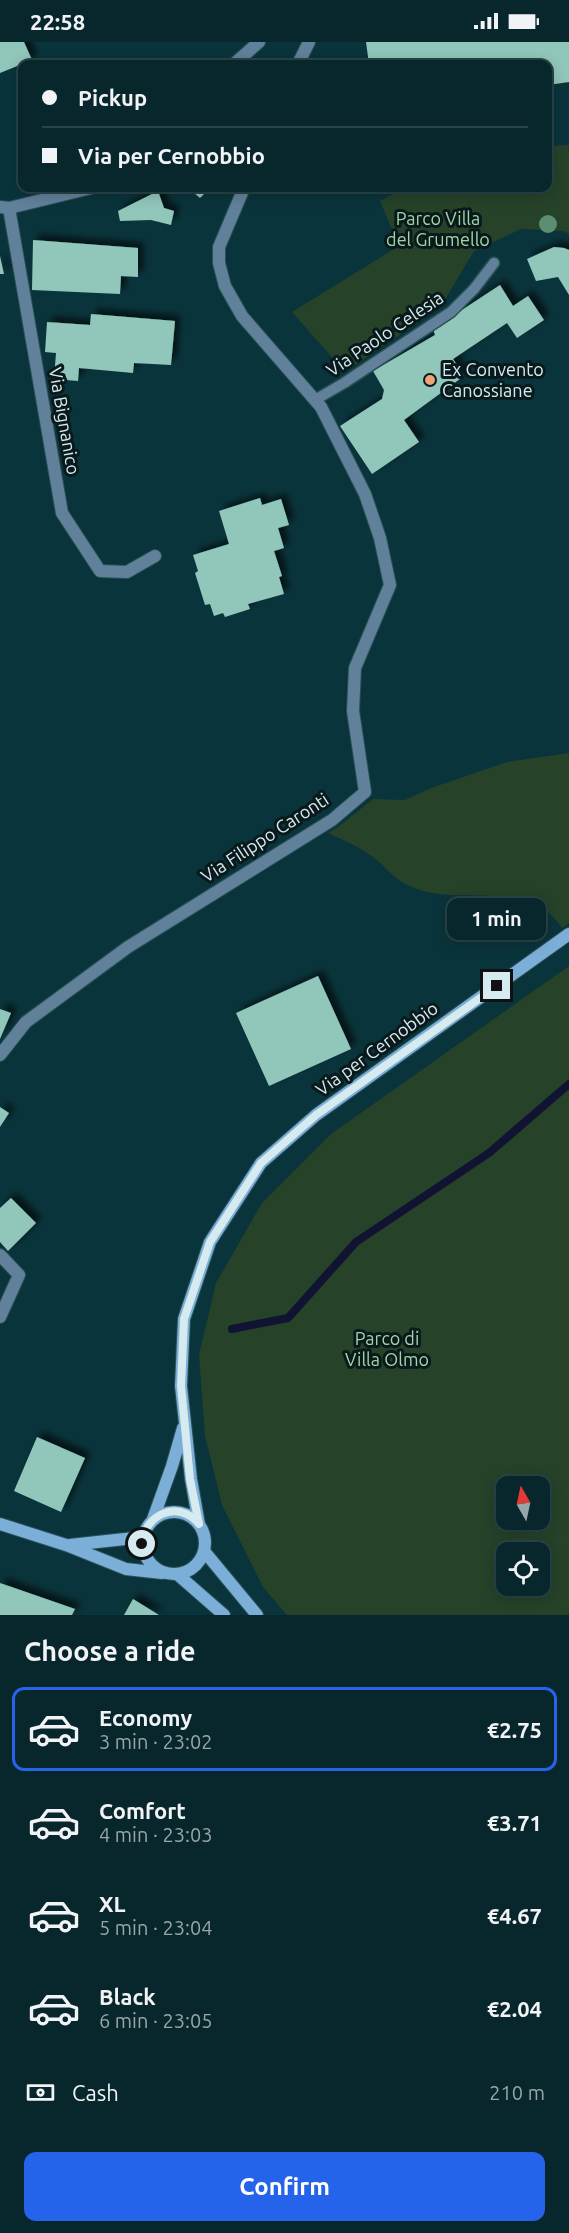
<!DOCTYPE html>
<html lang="en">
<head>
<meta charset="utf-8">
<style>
	body { margin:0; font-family:Ubuntu,sans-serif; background:#112f34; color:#f1f3f6; height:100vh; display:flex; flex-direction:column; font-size:22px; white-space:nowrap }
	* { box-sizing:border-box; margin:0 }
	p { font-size:20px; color:#98a5a9 }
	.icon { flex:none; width:33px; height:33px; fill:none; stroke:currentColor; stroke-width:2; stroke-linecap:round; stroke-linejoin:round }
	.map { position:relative; height:1573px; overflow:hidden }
	.panel { display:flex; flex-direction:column; background:#08272c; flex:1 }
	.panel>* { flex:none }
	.top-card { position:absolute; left:18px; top:18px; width:534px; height:132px; border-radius:12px; box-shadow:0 3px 15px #0003,0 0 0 2px #294448; display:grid; align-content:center; height:132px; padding:0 24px; background:#08272c }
	.needle { width:39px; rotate:351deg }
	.buttons { position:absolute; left:496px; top:1434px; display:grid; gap:12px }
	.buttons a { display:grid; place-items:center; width:54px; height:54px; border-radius:12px; background:#08272c; box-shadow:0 3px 15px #0003,0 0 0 2px #294448; font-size:30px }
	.end { position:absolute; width:27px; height:27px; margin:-14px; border:8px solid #d6ebef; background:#111; box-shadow:0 0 0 3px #111 }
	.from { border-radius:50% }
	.bubble { position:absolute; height:42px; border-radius:12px; background:#08272c; box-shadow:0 3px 15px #0003,0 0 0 2px #294448; font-size:20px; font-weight:700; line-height:42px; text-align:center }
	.top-card b { display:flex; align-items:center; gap:21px; height:57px; font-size:22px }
	.top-card b+b { border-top:2px solid #294448 }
	.top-card i { width:15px; height:15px; background:#f1f3f6 }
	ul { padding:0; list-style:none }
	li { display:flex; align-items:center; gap:18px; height:84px; margin:0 12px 9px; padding:0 12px; border:3px solid transparent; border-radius:12px }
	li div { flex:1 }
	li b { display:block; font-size:22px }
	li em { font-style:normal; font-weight:700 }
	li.selected { border-color:#2563eb }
	li>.icon { width:54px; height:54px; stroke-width:1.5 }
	h2 { padding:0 24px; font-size:27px; line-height:72px }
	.pay { display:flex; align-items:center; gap:15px; height:66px; padding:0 24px; font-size:22px }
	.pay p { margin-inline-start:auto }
	.primary-button { display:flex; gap:12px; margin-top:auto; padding:12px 24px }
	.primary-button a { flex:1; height:69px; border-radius:12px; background:#2563eb; color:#fff; font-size:24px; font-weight:700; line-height:69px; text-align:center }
	.status { display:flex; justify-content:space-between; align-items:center; height:42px; padding:0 30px; background:#08272c; direction:ltr }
	.status svg { height:16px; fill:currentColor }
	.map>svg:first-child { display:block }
	.green { fill:#264229; fill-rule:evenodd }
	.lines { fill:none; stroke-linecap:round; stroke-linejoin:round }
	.stream { stroke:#101432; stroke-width:8 }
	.building { fill:#91c6ba; filter:url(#shadow) }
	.lane-casing { stroke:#2b5158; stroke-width:13 }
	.street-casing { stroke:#2b5158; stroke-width:14 }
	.secondary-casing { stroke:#2b5158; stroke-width:14 }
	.lane { stroke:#61819a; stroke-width:10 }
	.street { stroke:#61819a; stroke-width:12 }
	.secondary { stroke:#7cafd8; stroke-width:12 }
	.tree { fill:#5c8d75 }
	.route { stroke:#d6ebef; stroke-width:8 }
	.poi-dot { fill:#efa377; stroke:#09191c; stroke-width:2 }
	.labels { text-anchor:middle; stroke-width:6; stroke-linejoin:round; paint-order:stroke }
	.park-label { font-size:18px; fill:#a0d6a5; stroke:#09191c }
	.street-label { font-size:18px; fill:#d6ebef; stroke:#09191c }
	.poi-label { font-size:18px; fill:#d6ebef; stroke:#09191c; text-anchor:start }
</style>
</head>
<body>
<div class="status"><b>22:58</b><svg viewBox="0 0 49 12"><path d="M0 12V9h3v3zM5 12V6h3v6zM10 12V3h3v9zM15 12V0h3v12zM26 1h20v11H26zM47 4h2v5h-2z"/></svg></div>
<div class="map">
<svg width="569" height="1573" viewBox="0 0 569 1573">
	<defs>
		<filter id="shadow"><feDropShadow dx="5.5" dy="-5.5" stdDeviation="3" flood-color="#0009"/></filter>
	</defs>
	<rect width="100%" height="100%" fill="#0a343b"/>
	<!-- green -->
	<path class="green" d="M569,103V192L564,189L521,187L474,209L446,256L420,279L345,330L292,270L399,204L380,159L404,146H548V104Z
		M569,711V881L562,886C529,836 464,864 417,847C392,838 391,829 373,815C360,805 343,798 328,791L338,785L373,757L405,758L431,746L507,720Z
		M569,924V1573H287L263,1545L222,1463L205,1394L199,1313L216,1241L262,1161L331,1092ZM540,1444V1478H507V1444ZM540,1510V1544H507V1510Z"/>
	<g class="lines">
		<!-- stream -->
		<path class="stream" d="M232,1287L288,1276L356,1200L489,1111L569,1042"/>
	</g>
	<!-- building -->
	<path class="building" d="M0,0H24L32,18L0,31Z
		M366,0H569V40L548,43V22H369Z
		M188,146H210L200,156Z
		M158,149L164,166L174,169L171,183L151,178L120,179L118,169Z
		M33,198L138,206V235L121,234L120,252L32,248Z
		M554,205L564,206L569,208V253L558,235L536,239L527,217Z
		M0,214L4,232H0Z
		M500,243L513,264L528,254L544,278L517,296L507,281L453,317L464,334L404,378L419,400L372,432L340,384L382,357L384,348L373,329L435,293L433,287Z
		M91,272L175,279L171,323L134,321L133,331L79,326L78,339L54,337L56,311L45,310L47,280L90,283Z
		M260,456L262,463L281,457L289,483L278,486L284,506L274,509L282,534L279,535L284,552L248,562L250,567L225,575L223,571L214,574L210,562L205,563L195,531L198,529L193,513L229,502L219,469Z
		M318,934L351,1007L269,1044L236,971Z
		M0,967L11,971L0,997Z
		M0,1065L9,1071L0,1085Z
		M11,1156L36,1181L8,1209L0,1200V1166Z
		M37,1395L85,1416L61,1470L14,1449Z
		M0,1541L75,1567L72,1573H0Z
		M133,1557L159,1573H124Z"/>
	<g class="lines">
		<!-- lane casing -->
		<g class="lane-casing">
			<path id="lane" d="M315,358L344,341L451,270L474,247L494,221"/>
		</g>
		<!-- street casing -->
		<g class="street-casing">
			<path id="street" d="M234,22L259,0
				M298,22L309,0
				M0,165L9,166L91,146
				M9,166L62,471L100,529L127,530L155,514
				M0,1013L26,980L128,905L332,778L365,750L353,669L355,626L390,543L380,496L365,452L321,365L242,274L225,244L219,221V205L244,146
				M0,1213L19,1233L0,1275"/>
		</g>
		<!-- secondary casing -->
		<g class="secondary-casing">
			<path id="secondary" d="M143 1501a31 31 0 1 1 62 0a31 31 0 1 1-62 0Z
				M153,1477L172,1424L183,1386
				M0,1482L66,1503L126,1527L162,1531
				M199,1482L191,1437L181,1344L184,1277L210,1200L261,1121L316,1073L569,892
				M70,1503L134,1496L144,1490
				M204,1509L257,1573
				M177,1532L224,1573"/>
		</g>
		<!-- lane -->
		<use href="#lane" class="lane"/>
		<!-- street -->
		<use href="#street" class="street"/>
		<!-- secondary -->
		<use href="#secondary" class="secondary"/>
	</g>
	<!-- trees -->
	<circle class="tree" cx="548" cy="182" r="9"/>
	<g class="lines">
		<!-- route -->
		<path class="route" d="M142,1502C144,1472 179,1457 199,1482L190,1437L181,1344L184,1277L210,1200L261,1121L316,1073L497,944"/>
	</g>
	<!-- markers -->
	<circle class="poi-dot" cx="430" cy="338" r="6"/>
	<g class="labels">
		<!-- park labels -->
		<g class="park-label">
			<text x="438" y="183">Parco Villa<tspan x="438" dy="21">del Grumello</tspan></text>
			<text x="387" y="1303">Parco di<tspan x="387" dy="21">Villa Olmo</tspan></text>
		</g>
		<!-- street labels -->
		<g class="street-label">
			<text transform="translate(385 292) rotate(-34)" y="6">Via Paolo Celesia</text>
			<text transform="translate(64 379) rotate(80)" y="6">Via Bignanico</text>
			<text transform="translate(265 796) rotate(-33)" y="6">Via Filippo Caronti</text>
			<text transform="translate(377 1007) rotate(-36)" y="6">Via per Cernobbio</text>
		</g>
		<!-- poi labels -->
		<g class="poi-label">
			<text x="442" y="334">Ex Convento<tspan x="442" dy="21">Canossiane</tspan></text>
		</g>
	</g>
</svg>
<div class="buttons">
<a><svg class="needle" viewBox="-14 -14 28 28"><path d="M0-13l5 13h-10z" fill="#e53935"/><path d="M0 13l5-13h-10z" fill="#98a5a9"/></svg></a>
<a><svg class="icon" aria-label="locate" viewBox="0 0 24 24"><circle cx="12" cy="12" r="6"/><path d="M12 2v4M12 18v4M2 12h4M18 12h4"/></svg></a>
</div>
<i class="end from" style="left:142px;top:1502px"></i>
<i class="end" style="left:497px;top:944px"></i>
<div class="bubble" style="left:447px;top:856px;width:99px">1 min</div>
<div class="top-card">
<b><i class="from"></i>Pickup</b>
<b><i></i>Via per Cernobbio</b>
</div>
</div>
<section class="panel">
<h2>Choose a ride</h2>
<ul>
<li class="selected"><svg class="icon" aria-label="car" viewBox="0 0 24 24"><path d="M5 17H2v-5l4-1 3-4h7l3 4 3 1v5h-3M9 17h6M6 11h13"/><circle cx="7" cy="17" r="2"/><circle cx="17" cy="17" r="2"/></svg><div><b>Economy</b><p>3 min · 23:02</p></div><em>€2.75</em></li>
<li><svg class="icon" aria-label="car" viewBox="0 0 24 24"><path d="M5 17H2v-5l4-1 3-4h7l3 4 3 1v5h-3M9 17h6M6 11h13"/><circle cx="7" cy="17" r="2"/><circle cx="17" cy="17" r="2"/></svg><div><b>Comfort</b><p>4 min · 23:03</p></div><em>€3.71</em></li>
<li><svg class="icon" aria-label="car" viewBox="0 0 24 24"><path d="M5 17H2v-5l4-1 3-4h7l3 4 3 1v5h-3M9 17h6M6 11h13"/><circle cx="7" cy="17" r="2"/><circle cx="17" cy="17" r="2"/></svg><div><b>XL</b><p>5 min · 23:04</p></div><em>€4.67</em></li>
<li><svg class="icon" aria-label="car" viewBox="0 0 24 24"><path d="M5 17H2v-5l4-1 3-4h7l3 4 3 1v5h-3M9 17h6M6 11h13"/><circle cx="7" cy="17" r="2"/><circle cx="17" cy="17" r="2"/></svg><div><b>Black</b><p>6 min · 23:05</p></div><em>€2.04</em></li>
</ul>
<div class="pay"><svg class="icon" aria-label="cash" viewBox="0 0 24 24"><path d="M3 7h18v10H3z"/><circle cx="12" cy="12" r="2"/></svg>Cash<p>210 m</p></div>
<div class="primary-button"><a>Confirm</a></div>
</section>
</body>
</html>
